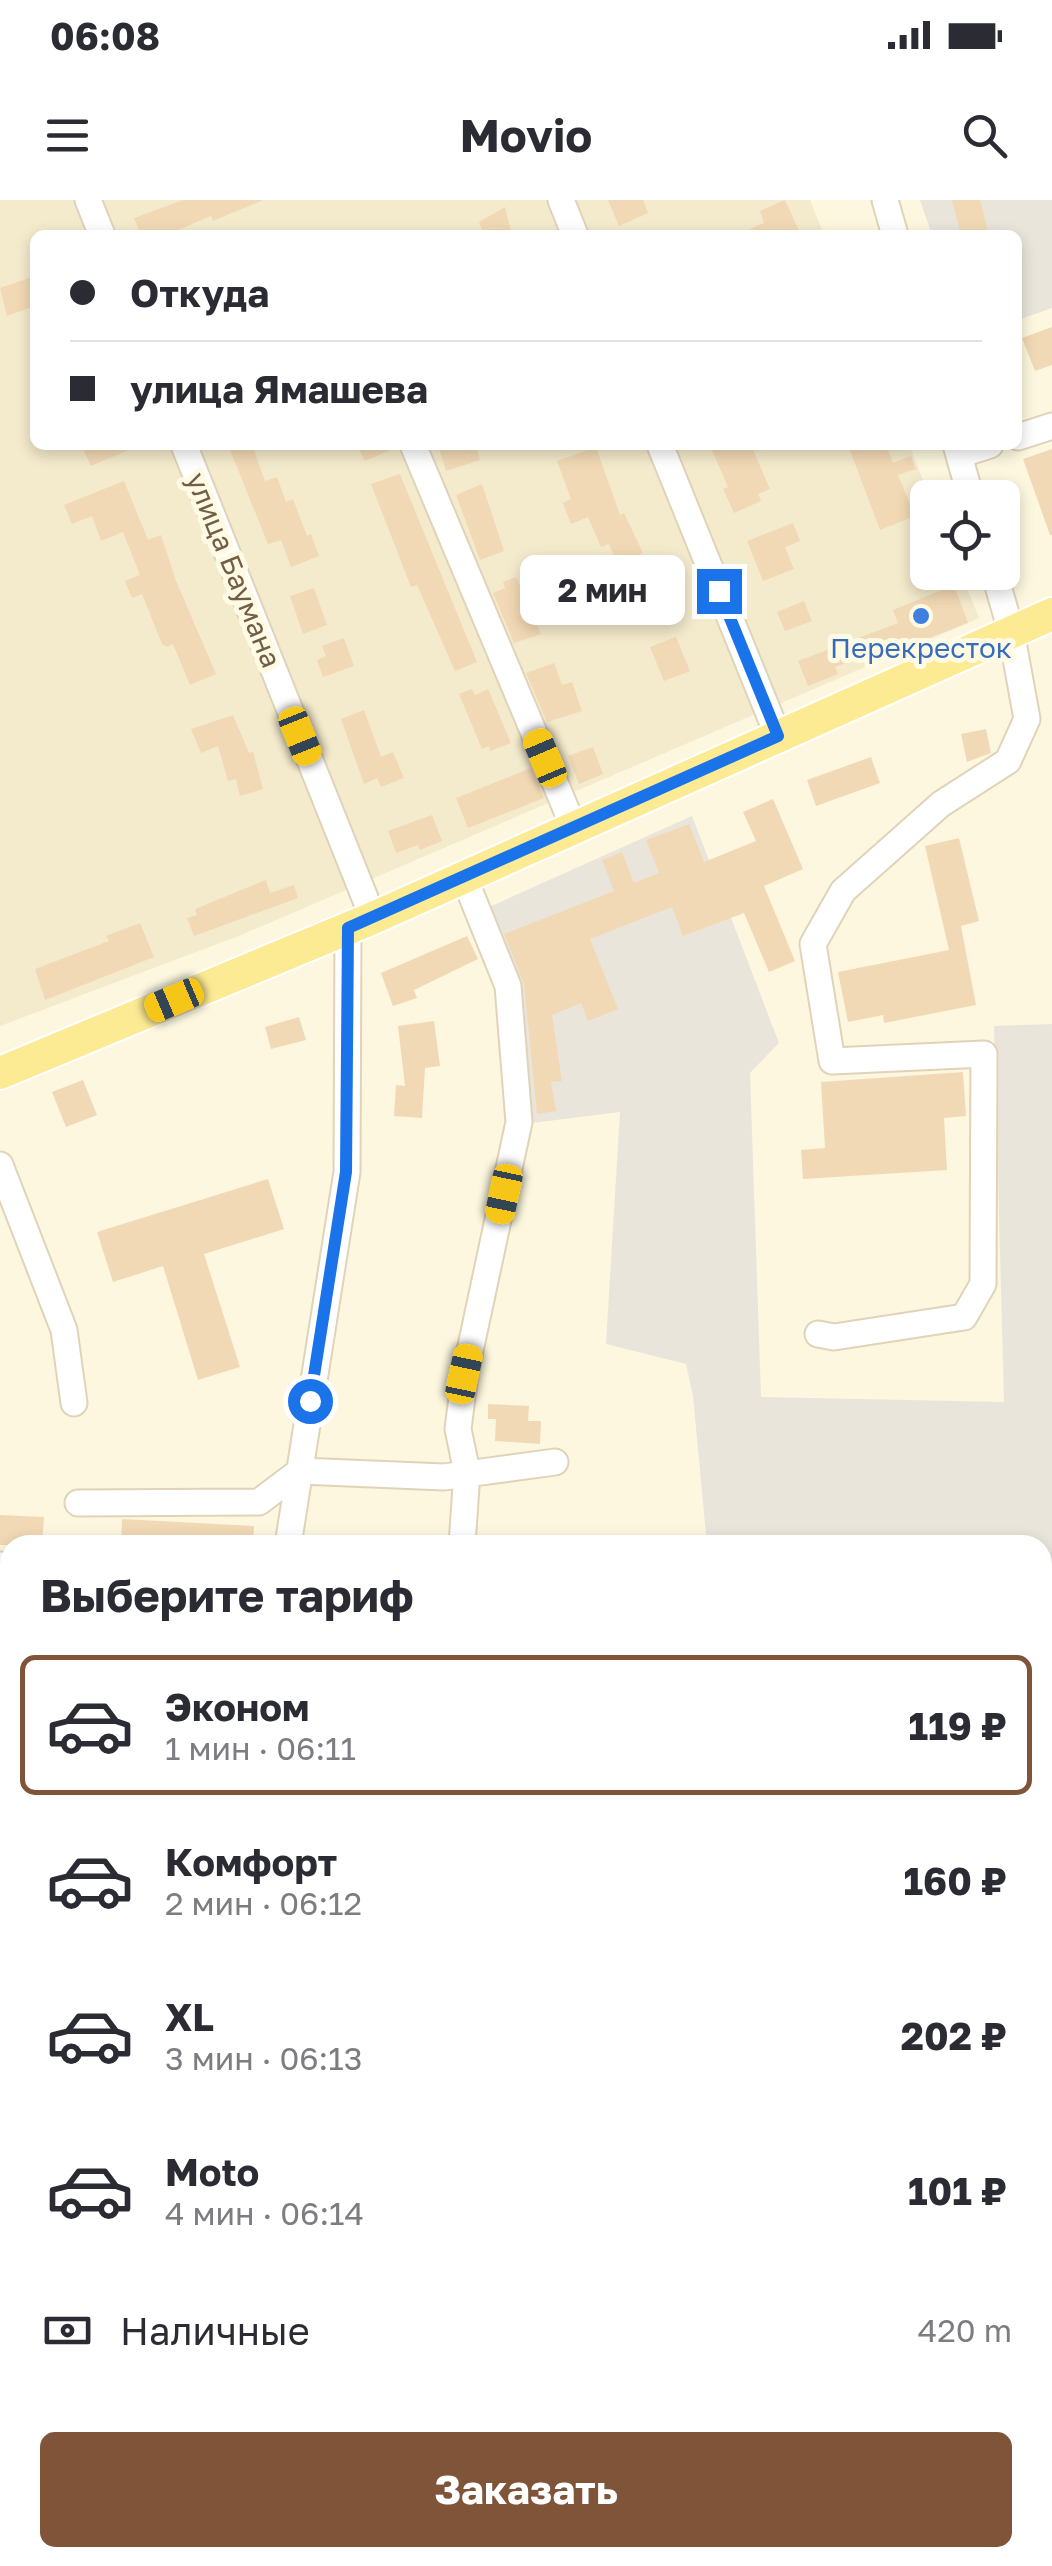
<!DOCTYPE html>
<html lang="ru">
<head>
<meta charset="utf-8">
<style>
	body { margin:0; font-family:"Golos Text",sans-serif; background:#f7f7f7; color:#2b2b33; height:100vh; display:flex; flex-direction:column; font-size:38px; white-space:nowrap }
	* { box-sizing:border-box; margin:0 }
	p { font-size:32px; color:#7c7c81 }
	.icon { flex:none; width:55px; height:55px; fill:none; stroke:currentColor; stroke-width:2; stroke-linecap:round; stroke-linejoin:round }
	.map { position:relative; flex:1; overflow:hidden }
	.side { position:absolute; left:0px; top:1335px; width:1052px; height:1032px; display:flex; flex-direction:column; background:#fff; border-radius:30px 30px 0 0; box-shadow:0 5px 15px #0003 }
	.side>* { flex:none }
	.guide { position:absolute; left:30px; top:30px; width:992px; height:220px; border-radius:15px; box-shadow:0 5px 15px #0003; display:grid; align-content:center; height:220px; padding:0 40px; background:#fff }
	.tools { position:absolute; left:910px; top:280px; display:grid; gap:20px }
	.tools a { display:grid; place-items:center; width:110px; height:110px; border-radius:15px; background:#fff; box-shadow:0 5px 15px #0003; font-size:50px }
	.end { position:absolute; width:45px; height:45px; margin:-22px; border:12px solid #1a73e8; background:#fff; box-shadow:0 0 0 5px #fff }
	.from { border-radius:50% }
	.bubble { position:absolute; height:70px; border-radius:15px; background:#fff; box-shadow:0 5px 15px #0003; font-size:32px; font-weight:700; line-height:70px; text-align:center }
	.car { position:absolute; width:30px; height:60px; margin:-30px -15px; border-radius:12px; box-shadow:0 0 8px 2px #0007; background:linear-gradient(#f5c518 24%,#345 0 40%,#f5c518 0 76%,#345 0 86%,#f5c518 0) }
	.guide b { display:flex; align-items:center; gap:35px; height:95px; font-size:38px }
	.guide b+b { border-top:2px solid #e1e1e2 }
	.guide i { width:25px; height:25px; background:#2b2b33 }
	ul { padding:0; list-style:none }
	li { display:flex; align-items:center; gap:30px; height:140px; margin:0 20px 15px; padding:0 20px; border:5px solid transparent; border-radius:15px }
	li div { flex:1 }
	li b { display:block; font-size:38px }
	li em { font-style:normal; font-weight:700 }
	li.selected { border-color:#805439 }
	li>.icon { width:90px; height:90px; stroke-width:1.5 }
	h2 { padding:0 40px; font-size:45px; line-height:120px }
	.pay { display:flex; align-items:center; gap:25px; height:110px; padding:0 40px; font-size:38px }
	.pay p { margin-inline-start:auto }
	.action { display:flex; gap:20px; margin-top:auto; padding:20px 40px }
	.action a { flex:1; height:115px; border-radius:15px; background:#805439; color:#fff; font-size:40px; font-weight:700; line-height:115px; text-align:center }
	.status { display:flex; justify-content:space-between; align-items:center; height:70px; padding:0 50px; background:#fff; direction:ltr }
	.status svg { height:28px; fill:currentColor }
	header { display:flex; justify-content:space-between; align-items:center; height:130px; padding:0 40px; background:#fff; font-size:45px; font-weight:700 }
	.map>svg:first-child { display:block }
	.residential { fill:#f4eacc }
	.industrial { fill:#eae5da }
	.building { fill:#f2d9b5 }
	.lines { fill:none; stroke-linecap:round; stroke-linejoin:round }
	.minor-casing { stroke:#e0d3ba; stroke-width:29 }
	.major-casing { stroke:#fff; stroke-width:36 }
	.minor { stroke:#fff; stroke-width:25 }
	.major { stroke:#fdeb94; stroke-width:32 }
	.rail-casing { stroke:#ba9ec4; stroke-width:9 }
	.rail { stroke:#fffae4; stroke-width:5; stroke-dasharray:15; stroke-linecap:butt }
	.route { stroke:#1a73e8; stroke-width:12 }
	.shop-dot { fill:#3f7fe0; stroke:#fffae4; stroke-width:4 }
	.labels { text-anchor:middle; stroke-width:10; stroke-linejoin:round; paint-order:stroke }
	.street-label { font-size:28px; fill:#725e46; stroke:#fffae4 }
	.shop-label { font-size:28px; fill:#366cbe; stroke:#fffae4 }
</style>
</head>
<body>
<div class="status"><b>06:08</b><svg viewBox="0 0 49 12"><path d="M0 12V9h3v3zM5 12V6h3v6zM10 12V3h3v9zM15 12V0h3v12zM26 1h20v11H26zM47 4h2v5h-2z"/></svg></div>
<header><svg class="icon" aria-label="menu" viewBox="0 0 24 24"><path d="M4 6h16M4 12h16M4 18h16"/></svg>Movio<svg class="icon" aria-label="search" viewBox="0 0 24 24"><circle cx="10" cy="10" r="6"/><path d="M15 15l6 6"/></svg></header>
<div class="map">
<svg width="1052" height="2366" viewBox="0 0 1052 2366">
	<rect width="100%" height="100%" fill="#fcf7de"/>
	<!-- residential -->
	<path class="residential" d="M0,0H810L824,35H35V245H909L930,297L928,298V372L961,373L979,418L241,735L0,826Z
		M1052,2218V2366H717L718,2358H1042L1043,2219Z
		M0,2238L10,2239V2358H701V2366H0Z"/>
	<!-- industrial -->
	<path class="industrial" d="M920,0H1052V108L1018,120V35H932Z
		M692,616L779,843L750,873L761,1197L1004,1202L994,826L1052,824V1775L1042,1774V1345H707L693,1196L686,1164L606,1144L620,912L532,923L514,792L487,708Z"/>
	<!-- building -->
	<path class="building" d="M183,0H263L213,21L211,16L178,30L180,35H141L134,18Z
		M608,0H643L648,13L619,26Z
		M785,0L801,35H736L764,23L760,11Z
		M952,0H980L989,35H961Z
		M505,7L512,35H484L479,22Z
		M35,76V106L7,116L0,88Z
		M1052,127V165L1035,171L1022,138Z
		M98,245H140L91,266L84,251Z
		M228,245H252L265,281L277,277L286,302L293,299L307,336L311,334L319,356L291,367L281,340L268,344Z
		M357,245H397V247L365,261Z
		M438,245H476L480,260L446,271Z
		M719,245H751L770,289L758,294L761,301L734,313L723,289L728,287L711,248Z
		M848,245H886L893,263L911,256L916,269L898,275L915,316L880,330Z
		M596,247L620,315L624,313L643,353L617,364L609,344L601,347L588,317L571,324L563,303L571,299L557,261Z
		M1052,249V335H1050L1023,259Z
		M400,274L477,462L455,471L417,385L411,387L371,284Z
		M124,281L148,340L161,335L176,381L216,474L190,485L173,444L167,447L162,444L142,394L132,398L125,381L140,375L123,332L101,341L92,316L72,324L64,305Z
		M482,284L504,351L480,360L456,295Z
		M793,323L800,341L785,347L794,369L763,381L747,341Z
		M516,377L541,434L514,443L493,393L505,388L503,382Z
		M954,385L968,423L885,455L883,449L835,467L838,474L808,486L798,461L898,423L893,410Z
		M314,388L327,425L303,434L290,396Z
		M804,401L812,421L785,431L777,412Z
		M676,437L690,471L664,481L650,447Z
		M344,438L354,466L323,477L317,460L326,456L322,446Z
		M554,463L562,485L572,482L582,511L547,522L526,473Z
		M472,489L475,495L488,489L511,543L490,551L489,546L482,549L459,494Z
		M364,510L381,557L393,552L404,578L381,587L377,578L364,584L341,519Z
		M233,515L249,553L253,552L263,589L240,596L236,579L228,581L218,546L201,553L191,529Z
		M986,529L991,553L967,562L961,534Z
		M593,547L603,574L579,584L568,556Z
		M871,557L880,583L816,606L807,580Z
		M531,568L544,598L468,628L456,598Z
		M773,599L803,669L764,686L795,761L769,772L744,713L683,736L672,707L590,739L618,809L588,821L581,803L552,815L562,881L551,882L556,911L537,914L524,784L504,734L614,691L602,660L622,652L634,683L659,673L646,640L689,624L704,662L756,641L743,612Z
		M432,615L442,641L420,650L418,645L396,653L388,631Z
		M959,638L979,721L961,726L976,805L884,823L883,815L848,822L838,772L949,750L925,646Z
		M266,680L270,693L294,685L298,698L194,736L187,718L197,715L195,709Z
		M140,723L154,757L45,800L35,769L109,741L106,736Z
		M467,736L478,759L414,790L417,798L393,806L381,773Z
		M299,817L306,840L271,849L265,827Z
		M434,821L440,866L425,868L422,918L394,916L396,885L405,886L398,826Z
		M963,872L966,916L944,918L947,970L803,979L801,950L825,948L821,882Z
		M83,880L97,915L66,927L52,892Z
		M268,979L284,1029L204,1054L240,1167L198,1180L163,1066L113,1082L97,1032Z
		M488,1204L529,1206L528,1221H541L540,1244L495,1241L496,1219H488Z
		M0,1315L44,1317L42,1345H0Z
		M122,1319L254,1326L253,1345H121Z"/>
	<g class="lines">
		<!-- minor casing -->
		<g class="minor-casing">
			<path id="minor" d="M88,0L102,35
				M561,0L575,35
				M885,0L895,35
				M1018,237L1052,226
				M184,245L373,718
				M413,245L574,628
				M660,245L778,536
				M956,245L971,298
				M959,255L990,245
				M0,965L64,1130L74,1203
				M818,1134L834,1137L964,1117L983,1084L984,854L832,861L813,744L843,691L941,604L1008,561L1027,519L1011,431L994,372
				M78,1303L259,1302L300,1271L444,1277L555,1262
				M288,1345L347,972L348,728
				M462,1345L467,1272L458,1229L465,1174L519,922L508,786L464,677
				M0,1365L10,1366
				M0,1563L10,1564
				M0,2223L10,2224
				M701,2358L914,2366
				M165,2366L166,2358"/>
		</g>
		<!-- major casing -->
		<g class="major-casing">
			<path id="major" d="M0,873L373,718L1052,414"/>
		</g>
		<!-- minor -->
		<use href="#minor" class="minor"/>
		<!-- major -->
		<use href="#major" class="major"/>
		<!-- rail casing -->
		<g class="rail-casing">
			<path id="rail" d="M0,1714H10
				M0,1732L10,1733
				M1042,1735H1052
				M0,1749L10,1750
				M1042,1755L1052,1754
				M0,1765H10
				M1042,1786H1052
				M1042,1834H1052
				M1042,1850L1052,1851
				M1042,2053L1052,2054"/>
		</g>
		<!-- rail -->
		<use href="#rail" class="rail"/>
	</g>
	<g class="lines">
		<!-- route -->
		<path class="route" d="M310,1201L346,972L348,728L778,536L719,391"/>
	</g>
	<!-- markers -->
	<circle class="shop-dot" cx="921" cy="416" r="10"/>
	<g class="labels">
		<!-- street labels -->
		<g class="street-label">
			<text transform="translate(234 370) rotate(68)" y="10">улица Баумана</text>
		</g>
		<!-- shop labels -->
		<g class="shop-label">
			<text x="921" y="458">Перекресток</text>
		</g>
	</g>
</svg>
<div class="tools">
<a><svg class="icon" aria-label="locate" viewBox="0 0 24 24"><circle cx="12" cy="12" r="6"/><path d="M12 2v4M12 18v4M2 12h4M18 12h4"/></svg></a>
</div>
<i class="end from" style="left:310px;top:1201px"></i>
<i class="end" style="left:719px;top:391px"></i>
<div class="bubble" style="left:520px;top:355px;width:165px">2 мин</div>
<i class="car" style="left:300px;top:536px;rotate:158deg"></i>
<i class="car" style="left:545px;top:558px;rotate:337deg"></i>
<i class="car" style="left:174px;top:800px;rotate:247deg"></i>
<i class="car" style="left:504px;top:994px;rotate:192deg"></i>
<i class="car" style="left:464px;top:1174px;rotate:12deg"></i>
<div class="guide">
<b><i class="from"></i>Откуда</b>
<b><i></i>улица Ямашева</b>
</div>
<section class="side">
<h2>Выберите тариф</h2>
<ul>
<li class="selected"><svg class="icon" aria-label="car" viewBox="0 0 24 24"><path d="M5 17H2v-5l4-1 3-4h7l3 4 3 1v5h-3M9 17h6M6 11h13"/><circle cx="7" cy="17" r="2"/><circle cx="17" cy="17" r="2"/></svg><div><b>Эконом</b><p>1 мин · 06:11</p></div><em>119 ₽</em></li>
<li><svg class="icon" aria-label="car" viewBox="0 0 24 24"><path d="M5 17H2v-5l4-1 3-4h7l3 4 3 1v5h-3M9 17h6M6 11h13"/><circle cx="7" cy="17" r="2"/><circle cx="17" cy="17" r="2"/></svg><div><b>Комфорт</b><p>2 мин · 06:12</p></div><em>160 ₽</em></li>
<li><svg class="icon" aria-label="car" viewBox="0 0 24 24"><path d="M5 17H2v-5l4-1 3-4h7l3 4 3 1v5h-3M9 17h6M6 11h13"/><circle cx="7" cy="17" r="2"/><circle cx="17" cy="17" r="2"/></svg><div><b>XL</b><p>3 мин · 06:13</p></div><em>202 ₽</em></li>
<li><svg class="icon" aria-label="car" viewBox="0 0 24 24"><path d="M5 17H2v-5l4-1 3-4h7l3 4 3 1v5h-3M9 17h6M6 11h13"/><circle cx="7" cy="17" r="2"/><circle cx="17" cy="17" r="2"/></svg><div><b>Moto</b><p>4 мин · 06:14</p></div><em>101 ₽</em></li>
</ul>
<div class="pay"><svg class="icon" aria-label="cash" viewBox="0 0 24 24"><path d="M3 7h18v10H3z"/><circle cx="12" cy="12" r="2"/></svg>Наличные<p>420 m</p></div>
<div class="action"><a>Заказать</a></div>
</section>
</div>
</body>
</html>
